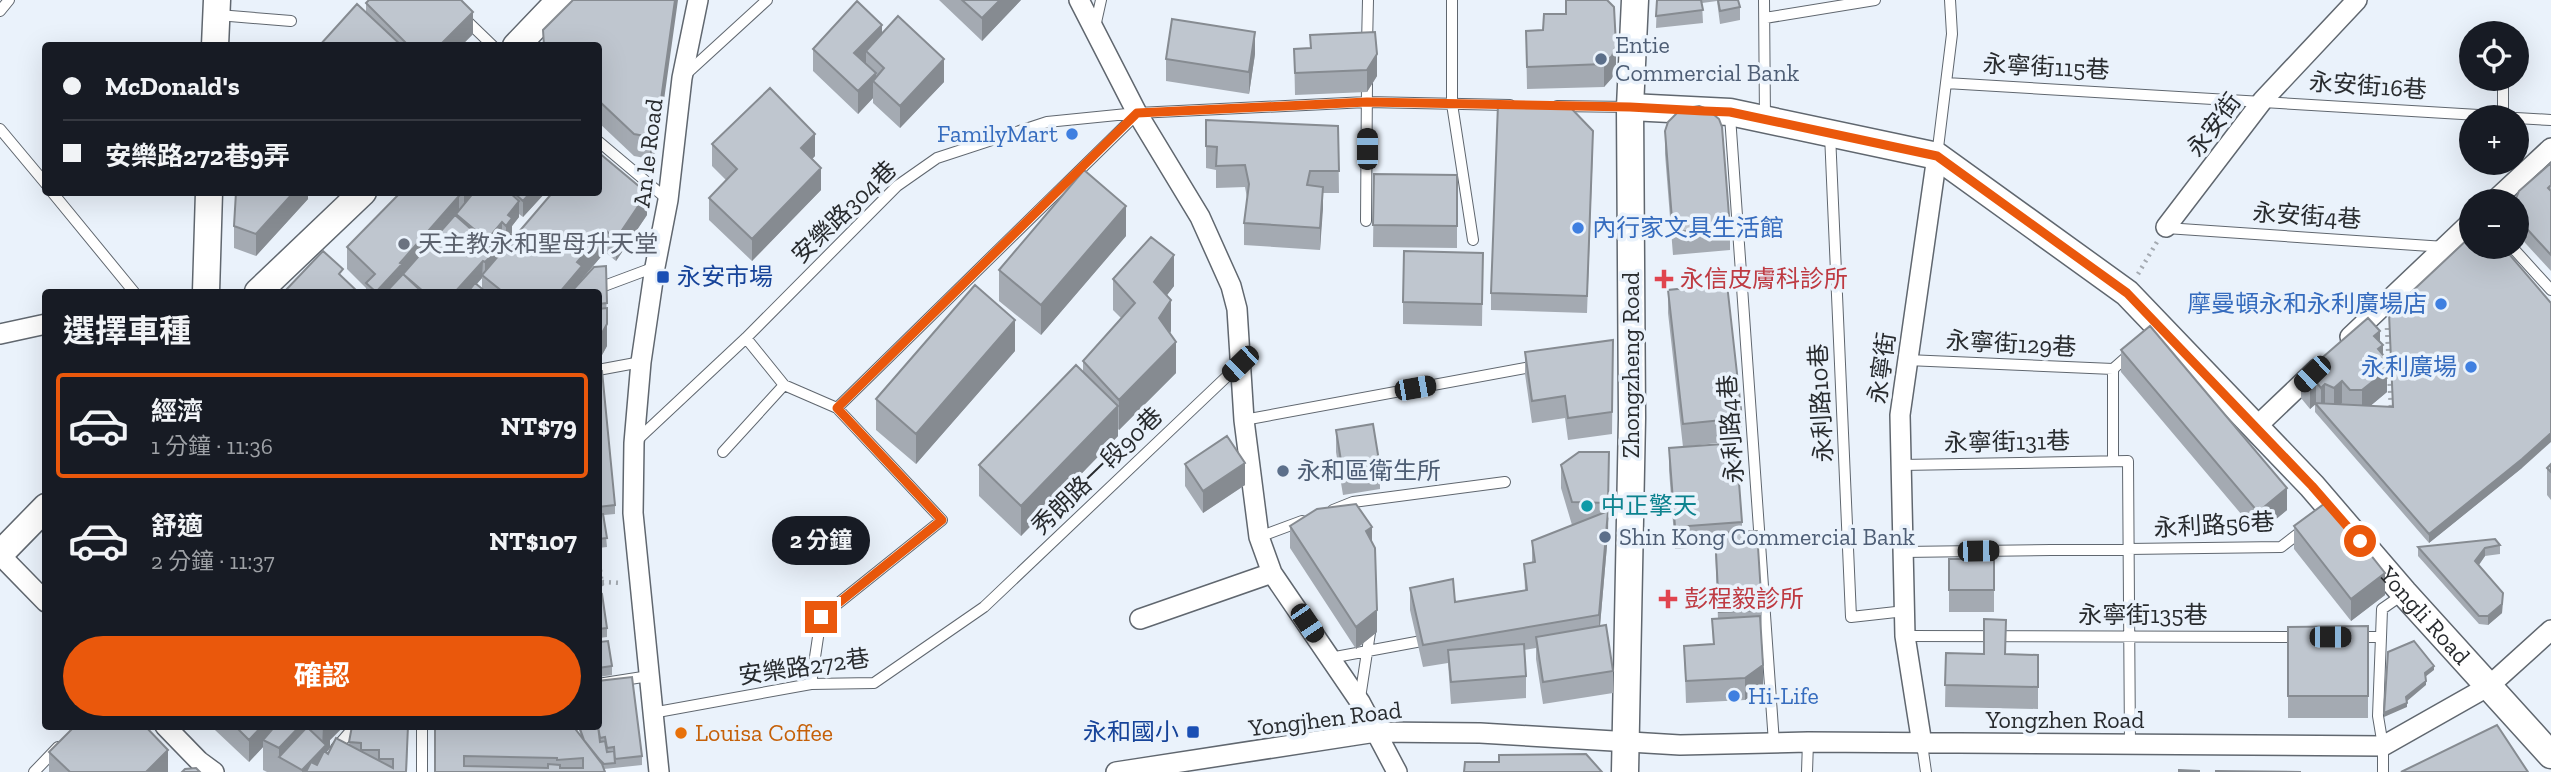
<!DOCTYPE html>
<html lang="zh-TW">
<head>
<meta charset="utf-8">
<style>
	body { margin:0; font-family:"Zilla Slab","Noto Sans TC",serif; background:#20242c; color:#f1f3f6; height:100vh; display:flex; flex-direction:column; font-size:26px; white-space:nowrap }
	* { box-sizing:border-box; margin:0 }
	p { font-size:23px; color:#9ea1a6 }
	.icon { flex:none; width:38px; height:38px; fill:none; stroke:currentColor; stroke-width:2; stroke-linecap:round; stroke-linejoin:round }
	.map { position:relative; flex:1; overflow:hidden }
	.drawer { position:absolute; left:42px; top:289px; width:560px; height:441px; display:flex; flex-direction:column; background:#171b24; border-radius:7px; box-shadow:0 7px 28px #0002 }
	.drawer>* { flex:none }
	.guide { position:absolute; left:42px; top:42px; width:560px; height:154px; border-radius:7px; box-shadow:0 7px 28px #0002; display:grid; align-content:center; height:154px; padding:0 21px; background:#171b24 }
	.fabs { position:absolute; left:2459px; top:21px; display:grid; gap:14px }
	.fabs a { display:grid; place-items:center; width:70px; height:70px; border-radius:50%; background:#171b24; box-shadow:0 7px 28px #0002; font-size:35px }
	.end { position:absolute; width:32px; height:32px; margin:-16px; border:9px solid #ea580c; background:#fff; box-shadow:0 0 0 4px #fff }
	.from { border-radius:50% }
	.bubble { position:absolute; height:49px; border-radius:24px; background:#171b24; box-shadow:0 7px 28px #0002; font-size:23px; font-weight:700; line-height:49px; text-align:center }
	.car { position:absolute; width:21px; height:42px; margin:-21px -10px; border-radius:9px; box-shadow:0 0 5px 2px #0007; background:linear-gradient(#222 24%,#8ab4d8 0 40%,#222 0 76%,#8ab4d8 0 86%,#222 0) }
	.guide b { display:flex; align-items:center; gap:24px; height:66px; font-size:26px }
	.guide b+b { border-top:2px solid #363941 }
	.guide i { width:18px; height:18px; background:#f1f3f6 }
	ul { padding:0; list-style:none }
	li { display:flex; align-items:center; gap:21px; height:105px; margin:0 14px 10px; padding:0 7px; border:4px solid transparent; border-radius:7px }
	li div { flex:1 }
	li b { display:block; font-size:26px }
	li em { font-style:normal; font-weight:700 }
	li.on { border-color:#ea580c }
	li>.icon { width:63px; height:63px; stroke-width:1.5 }
	h2 { padding:0 21px; font-size:32px; line-height:84px }
	.primary-button { display:flex; gap:14px; margin-top:auto; padding:14px 21px }
	.primary-button a { flex:1; height:80px; border-radius:42px; background:#ea580c; color:#fff; font-size:28px; font-weight:700; line-height:80px; text-align:center }
	.map>svg:first-child { display:block }
	.lines { fill:none; stroke-linecap:round; stroke-linejoin:round }
	.lane-casing { stroke:#60676f; stroke-width:12 }
	.street-casing { stroke:#60676f; stroke-width:22 }
	.secondary-casing { stroke:#60676f; stroke-width:29 }
	.path { stroke:#a4aab1; stroke-width:4.5; stroke-dasharray:2 5; stroke-linecap:butt }
	.lane { stroke:#fff; stroke-width:10 }
	.street { stroke:#fff; stroke-width:19 }
	.secondary { stroke:#fff; stroke-width:26 }
	.wall { fill:#a4aab2; fill-rule:evenodd }
	.shaded-wall { fill:#868b91 }
	.building { fill:#bfc6cf; stroke:#868b91; stroke-width:2; fill-rule:evenodd }
	.route { stroke:#ea580c; stroke-width:9 }
	.service-dot { fill:#5c6f8a; stroke:#eaf2fb; stroke-width:2.5 }
	.shop-dot { fill:#3f7fe0; stroke:#eaf2fb; stroke-width:2.5 }
	.worship-dot { fill:#6b7280; stroke:#eaf2fb; stroke-width:2.5 }
	.transit-dot { fill:#1a4fb4; stroke:#eaf2fb; stroke-width:2.5 }
	.health-dot { fill:#e0444e; stroke:#eaf2fb; stroke-width:2.5 }
	.culture-dot { fill:#0f9aa8; stroke:#eaf2fb; stroke-width:2.5 }
	.food-dot { fill:#e8710a; stroke:#eaf2fb; stroke-width:2.5 }
	.labels { text-anchor:middle; stroke-width:7; stroke-linejoin:round; paint-order:stroke }
	.service-label { font-size:24px; fill:#4e5e75; stroke:#eaf2fb; text-anchor:start }
	.street-label { font-size:24px; fill:#282b2e; stroke:#eaf2fb }
	.shop-label { font-size:24px; fill:#366cbe; stroke:#eaf2fb; text-anchor:end }
	.worship-label { font-size:24px; fill:#5b616d; stroke:#eaf2fb; text-anchor:start }
	.transit-label { font-size:24px; fill:#164399; stroke:#eaf2fb; text-anchor:start }
	.health-label { font-size:24px; fill:#be3a42; stroke:#eaf2fb; text-anchor:start }
	.culture-label { font-size:24px; fill:#0d838f; stroke:#eaf2fb; text-anchor:start }
	.food-label { font-size:24px; fill:#c56008; stroke:#eaf2fb; text-anchor:start }
</style>
</head>
<body>
<div class="map">
<svg width="2551" height="772" viewBox="0 0 2551 772">
	<rect width="100%" height="100%" fill="#eaf2fb"/>
	<g class="lines">
		<!-- lane casing -->
		<g class="lane-casing">
			<path id="lane" d="M1452,0V104L1473,240
				M1764,0L1765,119
				M0,11L9,0
				M218,15L291,21
				M1765,18L1875,0
				M465,19L493,46
				M1095,27L1101,0
				M1367,45L1368,0
				M685,75L767,0
				M1946,83L2512,117
				M1557,106L1629,107
				M1730,116L1774,743
				M2503,117V79
				M2516,118L2551,120
				M0,129L46,184
				M1830,134L1851,617L1905,611
				M598,141L668,200
				M1937,156L1952,34L1950,0
				M52,192L134,292
				M1366,221L1367,81
				M2166,228L2445,247
				M2512,247L2551,290
				M588,292L655,267
				M746,338L784,385
				M1907,360L2113,369
				M598,370L641,362
				M1244,420L1536,366
				M636,441L746,338L897,186L937,158L1047,122L1137,113L1367,102L1510,105
				M723,452L784,385L837,408L1137,114
				M2113,461V369L2130,354
				M1901,465L2128,461L2130,745
				M1333,510L1353,502L1505,482
				M1259,537L1302,521
				M1903,552L2281,547L2303,530
				M1905,636L2300,637
				M2357,637H2381L2382,609L2402,595
				M2381,637L2378,716L2383,746V772
				M1330,658L1427,640
				M598,684L649,676
				M811,684L821,617L942,520L837,408
				M1360,698L1371,626
				M652,713L811,684L874,683L984,607L1239,365
				M1922,744L1926,772
				M336,748L355,726
				M34,772L58,747
				M422,772V726
				M1807,772L1808,742"/>
		</g>
		<!-- street casing -->
		<g class="street-casing">
			<path id="street" d="M1079,0L1137,113L1200,217L1231,286L1237,309L1244,420L1259,537L1272,573L1360,702L1397,772
				M2494,201L2551,148
				M2166,227L2263,100L2357,0
				M0,334L46,324
				M2350,337L2471,222
				M2256,427L2318,368
				M0,555L46,602
				M1140,619L1272,573
				M165,726L199,761L214,772
				M1922,744L1905,636L1900,415L1937,156
				M659,772L633,513L634,443L641,362L655,267L668,200L682,78L698,0
				M1116,772L1376,732L1480,733L1680,745L1808,742L2383,746L2489,686L2551,630"/>
		</g>
		<!-- secondary casing -->
		<g class="secondary-casing">
			<g id="secondary">
				<path d="M215,46L217,0"/>
				<path d="M516,46L560,0"/>
				<path id="s1" d="M1630,107L1730,112L1937,156L2127,293L2312,486L2404,593L2551,755"/>
				<path d="M206,292L209,192"/>
				<path d="M258,292L363,192"/>
				<path d="M0,554L46,507"/>
				<path d="M1625,772L1632,418L1630,107L1635,0"/>
			</g>
		</g>
		<!-- path -->
		<path class="path" d="M2138,274L2157,242
			M2387,328L2391,410
			M598,556L602,584L598,585
			M602,582L621,583"/>
		<!-- lane -->
		<use href="#lane" class="lane"/>
		<!-- street -->
		<use href="#street" class="street"/>
		<!-- secondary -->
		<use href="#secondary" class="secondary"/>
	</g>
	<!-- wall -->
	<path class="wall" d="M573,0L657,150L650,159L634,156L598,122V46Z
		M939,0H1021L982,41Z
		M1657,0H1738L1740,7V20L1720,24L1717,1L1702,3L1703,23L1656,28Z
		M366,3L473,34L461,46H319L366,13Z
		M1526,31L1616,67L1612,78L1604,87L1527,89Z
		M1375,32L1377,76L1367,92L1295,95L1294,49L1310,48V35Z
		M882,34L944,82L900,128L873,103V98L858,114L813,71V49Z
		M1255,54L1249,94L1166,81V59Z
		M1206,120L1338,126L1339,193H1323L1320,250L1244,245V223L1247,198L1245,187L1216,188V170L1206,168Z
		M1665,131L1730,228V250L1673,255L1665,154Z
		M712,144L815,156L812,159L821,190L752,261L709,220V198L726,180L712,166Z
		M1593,147L1587,313L1491,310V293Z
		M2551,163V271L2516,233V201Z
		M1374,174L1457,175V248L1373,247Z
		M308,192V199L256,256L234,248V226Z
		M401,192H546L523,217L519,214V217L512,226V235L506,242L502,239L493,249L496,259L647,215L616,261L605,252L582,279V280L606,266L607,346L602,355L598,356V292H366V288L347,269V247ZM482,278V289L477,284Z
		M1126,236L1041,335L999,301V270Z
		M1483,253L1482,326L1403,324V302Z
		M1113,279L1174,286L1167,295L1171,331L1170,334L1176,373L1119,430L1118,429V436L1021,536L979,496V465L1083,372V361L1121,318L1113,310Z
		M1668,290L1742,418V440L1683,447L1668,313Z
		M1613,340L1612,434L1568,440L1565,418L1532,423L1525,374V352Z
		M2380,342L2384,360L2387,392L2370,406L2522,468L2429,543L2315,412V404L2310,409L2301,398V376Z
		M2121,350L2287,510L2258,534L2121,372Z
		M1015,351L916,464L876,430V399Z
		M598,371L615,505V514L604,515L607,547L598,548Z
		M1336,430L1380,467V489L1343,495L1336,452Z
		M1669,448L1742,522V531L1762,610L1761,632L1763,687L1745,700L1686,703L1684,646L1713,644L1712,619H1718L1715,546L1675,549L1669,470Z
		M1609,452L1608,534L1600,626L1613,671V693L1543,704L1536,659V648L1524,650L1526,676V698L1451,704L1448,663L1423,667L1410,610V588L1455,602L1525,590L1524,564L1532,562V541L1574,525H1572L1561,488V465Z
		M1185,464L1245,485L1203,513L1185,486Z
		M2551,464V500L2547,495V468Z
		M1290,526L1372,543L1377,632L1356,649L1290,548Z
		M2294,526L2385,595L2351,621L2294,549Z
		M2500,545V554L2485,556L2479,565L2503,601L2502,613L2488,625L2479,624L2418,556V547Z
		M1949,559H1994V612H1949Z
		M598,595L607,628V637L599,638L600,642L612,666V675L598,677Z
		M2368,626V718H2288V627Z
		M1946,653L2038,655V709L1945,707Z
		M215,726H344L330,740V748L326,753L328,754L349,745L352,726H408L407,772H267L263,770V747L249,762L215,730Z
		M435,726L581,737L578,726H598L642,756V765L604,769L435,772Z
		M49,752L168,772H49Z"/>
	<!-- shaded-wall -->
	<path class="shaded-wall" d="M675,0H678L657,150L650,159V137Z
		M1000,0H1021L982,41V18Z
		M473,12V34L461,46H439Z
		M882,25V47L866,51V64L854,53Z
		M1255,32V54L1249,94V72Z
		M1616,45V67L1612,78L1604,87V64Z
		M1377,54V76L1367,92V70Z
		M944,59V82L900,128V106Z
		M876,73V84L873,81V98L858,114V91Z
		M815,134V156L801,170V148Z
		M821,168V190L752,261V239Z
		M1323,187V209L1320,250V228Z
		M294,192H308V199L256,256V234Z
		M464,192H477L464,208Z
		M531,192H546L523,217V201Z
		M647,193V215L616,261V239Z
		M459,196V217L456,214V222L397,292H376Z
		M519,201V217L512,226V235L506,242V226L508,215Z
		M1126,206V236L1041,335V305Z
		M502,222V239L487,257V240Z
		M605,230V252L582,279V288L579,292H560L577,262Z
		M496,251V267L485,279V262Z
		M1174,255V286L1154,312V282Z
		M483,261L482,278L469,292H455Z
		M1171,300V331L1159,349V318Z
		M1015,320V351L916,464V434Z
		M607,324V346L602,355V333Z
		M2380,331V347L2383,345V367L2374,336Z
		M1176,342V373L1119,430V400Z
		M2384,356V372L2387,363V392L2362,413V390Z
		M2342,381V403L2334,410V388Z
		M2316,382V404L2310,409V387Z
		M2325,384V406L2321,410V388Z
		M1118,406V436L1021,536V506Z
		M2551,433V442L2522,468L2429,543V534Z
		M1609,452L1608,534L1599,637V615L1608,516Z
		M1245,463V485L1203,513V491Z
		M2287,488V510L2258,534V512Z
		M1372,527V549L1366,531Z
		M2485,548V556L2475,570V561Z
		M2385,573V595L2351,621V599Z
		M2503,593L2502,613L2488,625V616Z
		M1377,610V632L1356,649V627Z
		M1763,665V687L1745,700V678Z
		M2434,666V670L2425,677V673Z
		M2426,681V685L2406,702V697Z
		M2407,703V707L2384,717V713Z
		M262,726H280L263,740V747L249,762V740Z
		M300,726H310V746L279,757V748Z
		M323,726H344L330,740V748L326,753L321,772H302V770L322,748Z
		M168,750V772H146Z"/>
	<!-- building -->
	<path class="building" d="M369,0H461L473,12L439,46H409L366,3Z
		M573,0H675L657,128L650,137L634,134L598,100V46H544L543,30Z
		M962,0H1000L982,18Z
		M1566,0H1607L1614,7L1616,45L1612,56L1604,64L1527,67L1526,31L1543,30L1544,14H1566Z
		M1657,0H1701L1703,10L1656,16Z
		M1718,0H1738L1740,7L1720,11Z
		M857,1L882,25L854,53L876,73L858,91L813,49Z
		M357,4L402,46H319Z
		M898,16L944,59L900,106L873,81L884,68L866,51Z
		M1172,19L1255,32L1249,72L1166,59Z
		M1375,32L1377,54L1367,70L1295,73L1294,49L1311,48L1310,35Z
		M770,88L815,134L801,148L821,168L752,239L709,198L737,169L712,144Z
		M1498,104L1569,106L1593,131L1587,296L1491,293Z
		M1699,106L1707,109L1719,119L1722,127L1730,228L1673,232L1665,131L1668,122L1681,109Z
		M1206,120L1338,126L1339,171H1310L1307,185L1323,187L1320,228L1244,223L1249,184L1245,165L1216,166L1217,147L1206,146Z
		M598,152L647,193L616,239L605,230L577,262L582,266L560,292H503L482,275L553,192H598Z
		M2551,163V185L2548,188L2551,191V255L2516,217V201H2515L2519,191Z
		M1084,170L1126,206L1041,305L999,270Z
		M1374,174L1457,175V226L1373,225Z
		M236,192H294L256,234L234,226Z
		M401,192H455L459,196L400,263L402,264L376,292L366,283L375,274L347,247Z
		M474,192H509L519,201L508,215L512,218L506,226L502,222L487,240L456,214Z
		M513,192H531L523,201Z
		M455,215L496,251L485,262L483,261L455,292H424L403,274Z
		M2471,236V247H2503L2551,303V433L2522,459L2429,534L2315,403L2393,407L2389,313Z
		M1151,237L1174,255L1154,282L1171,300L1159,318L1176,342L1119,400L1083,361L1135,303L1113,279Z
		M323,251L343,269L339,274L358,292H284Z
		M1404,251L1483,253L1482,304L1403,302Z
		M606,266L607,303L598,304V292H571L594,267Z
		M403,274L422,292H386Z
		M475,283L486,292H468Z
		M1727,284L1742,418L1683,424L1668,290Z
		M975,285L1015,320L916,434L876,399Z
		M607,308V324L602,333L598,334V309Z
		M2368,318L2380,331L2374,336L2383,345L2378,349L2384,356L2383,358L2387,363V370L2362,390H2350L2342,381L2334,388L2325,384L2321,388L2316,382L2310,387L2301,376Z
		M2150,326L2287,488L2258,512L2121,350Z
		M1613,340L1612,412L1568,418L1565,396L1532,401L1525,352Z
		M1076,365L1118,406L1021,506L979,465Z
		M598,371H602L615,505L598,507Z
		M1373,424L1380,467L1343,473L1336,430Z
		M1227,436L1245,463L1203,491L1185,464Z
		M1736,443L1742,522L1675,527L1669,448Z
		M1579,452H1609L1608,503L1572,502L1561,465Z
		M2551,464V472L2547,468Z
		M2328,501L2385,573L2351,599L2294,526Z
		M1356,504L1372,527L1366,531L1375,548L1377,610L1356,627L1290,526L1317,509Z
		M1608,511L1599,615L1423,645L1410,588L1453,579L1455,602L1527,590L1524,564L1535,562L1532,541Z
		M598,514H603L607,538L598,539Z
		M1757,531L1762,610L1719,612L1715,533Z
		M2495,539L2500,545L2485,548L2475,561L2503,593L2502,604L2488,616H2479L2418,547Z
		M1949,559H1994V590H1949Z
		M602,594L607,628L598,629V595Z
		M1760,616L1763,665L1745,678L1686,681L1684,646L1714,644L1712,619Z
		M1984,619L2006,620L2005,654L2038,655V687L1945,685L1946,653L1984,654Z
		M1606,625L1613,671L1543,682L1536,637Z
		M2368,626V696H2288V627Z
		M598,629L600,642L608,641L612,666L598,668Z
		M2414,641L2434,666L2425,673L2426,681L2406,697L2407,703L2384,713L2388,652Z
		M1524,644L1526,676L1451,682L1448,650Z
		M632,677L642,756L615,759L614,747L607,748L605,737L600,738L598,726V681Z
		M2497,725L2528,772H2401Z
		M75,726H145L168,750L146,772H70L49,752Z
		M235,726H262L249,740Z
		M275,726H300L279,748L263,740Z
		M352,726H408L406,772H306L311,762L317,765L324,751L328,754L336,738L393,768V759H379V750H361V743L349,742Z
		M435,726H573L602,764L605,772H435ZM464,756L557,758V760L583,758V768H560V765L548,764V768L464,766Z
		M579,726H598L600,742L605,741L607,752L614,751L615,763L604,764L600,760L584,740Z
		M307,727L326,745L302,770L279,757Z
		M1586,754L1602,772H1464L1465,762H1499V755Z
		M196,768L200,772H182L185,769Z
		M2179,770L2199,771V772H2179Z
		M2216,771L2301,772H2216Z"/>
	<g class="lines">
		<!-- route -->
		<path class="route" d="M821,617L942,520L837,408L1137,113L1367,102L1630,107L1704,111L1730,112L1937,156L2127,293L2312,486L2360,541"/>
	</g>
	<!-- markers -->
	<g class="service-dot">
		<circle cx="1601" cy="59" r="7"/>
		<circle cx="1283" cy="471" r="7"/>
		<circle cx="1605" cy="537" r="7"/>
	</g>
	<g class="shop-dot">
		<circle cx="1072" cy="134" r="7"/>
		<circle cx="1578" cy="228" r="7"/>
		<circle cx="2441" cy="304" r="7"/>
		<circle cx="2471" cy="367" r="7"/>
		<circle cx="1734" cy="696" r="7"/>
	</g>
	<circle class="worship-dot" cx="404" cy="244" r="7"/>
	<g class="transit-dot">
		<rect x="656" y="270" width="14" height="14" rx="3.5"/>
		<rect x="1186" y="725" width="14" height="14" rx="3.5"/>
	</g>
	<g class="health-dot">
		<path d="M1660.5 268.5h7v7h7v7h-7v7h-7v-7h-7v-7h7z"/>
		<path d="M1664.5 588.5h7v7h7v7h-7v7h-7v-7h-7v-7h7z"/>
	</g>
	<circle class="culture-dot" cx="1587" cy="506" r="7"/>
	<circle class="food-dot" cx="681" cy="733" r="7"/>
	<g class="labels">
		<!-- service labels -->
		<g class="service-label">
			<text x="1615" y="53">Entie<tspan x="1615" dy="28">Commercial Bank</tspan></text>
			<text x="1297" y="479">永和區衛生所</text>
			<text x="1619" y="545">Shin Kong Commercial Bank</text>
		</g>
		<!-- street labels -->
		<g class="street-label">
			<text transform="translate(2046 67) rotate(3)" y="8">永寧街115巷</text>
			<text transform="translate(2368 86) rotate(4)" y="8">永安街16巷</text>
			<text transform="translate(2214 125) rotate(-53)" y="8">永安街</text>
			<text transform="translate(648 153) rotate(-83)" y="8">An le Road</text>
			<text transform="translate(844 212) rotate(-44)" y="8">安樂路304巷</text>
			<text transform="translate(2307 216) rotate(4)" y="8">永安街4巷</text>
			<text transform="translate(2011 344) rotate(3)" y="8">永寧街129巷</text>
			<text transform="translate(1631 365) rotate(-90)" y="8">Zhongzheng Road</text>
			<text transform="translate(1882 368) rotate(-82)" y="8">永寧街</text>
			<text transform="translate(1821 403) rotate(-93)" y="8">永利路10巷</text>
			<text transform="translate(1731 429) rotate(-94)" y="8">永利路4巷</text>
			<text transform="translate(2007 442) rotate(-1)" y="8">永寧街131巷</text>
			<text transform="translate(1097 471) rotate(-44)" y="8">秀朗路一段90巷</text>
			<text transform="translate(2214 525) rotate(-3)" y="8">永利路56巷</text>
			<text x="2143" y="623">永寧街135巷</text>
			<text dy="8" stroke="none"><textPath href="#s1" startOffset="985">Yongli Road</textPath></text>
			<text transform="translate(804 667) rotate(-8)" y="8">安樂路272巷</text>
			<text transform="translate(1325 719) rotate(-7)" y="8">Yongjhen Road</text>
			<text x="2065" y="728">Yongzhen Road</text>
		</g>
		<!-- shop labels -->
		<g class="shop-label">
			<text x="1058" y="142">FamilyMart</text>
			<text x="1592" y="236" text-anchor="start">內行家文具生活館</text>
			<text x="2427" y="312">摩曼頓永和永利廣場店</text>
			<text x="2457" y="375">永利廣場</text>
			<text x="1748" y="704" text-anchor="start">Hi-Life</text>
		</g>
		<!-- worship labels -->
		<g class="worship-label">
			<text x="418" y="252">天主教永和聖母升天堂</text>
		</g>
		<!-- transit labels -->
		<g class="transit-label">
			<text x="677" y="285">永安市場</text>
			<text x="1179" y="740" text-anchor="end">永和國小</text>
		</g>
		<!-- health labels -->
		<g class="health-label">
			<text x="1680" y="287">永信皮膚科診所</text>
			<text x="1684" y="607">彭程毅診所</text>
		</g>
		<!-- culture labels -->
		<g class="culture-label">
			<text x="1601" y="514">中正擎天</text>
		</g>
		<!-- food labels -->
		<g class="food-label">
			<text x="695" y="741">Louisa Coffee</text>
		</g>
	</g>
</svg>
<div class="fabs">
<a><svg class="icon" aria-label="locate" viewBox="0 0 24 24"><circle cx="12" cy="12" r="6"/><path d="M12 2v4M12 18v4M2 12h4M18 12h4"/></svg></a>
<a>+</a>
<a>−</a>
</div>
<i class="end from" style="left:2360px;top:541px"></i>
<i class="end" style="left:821px;top:617px"></i>
<div class="bubble" style="left:772px;top:516px;width:98px">2 分鐘</div>
<i class="car" style="left:1367px;top:149px;rotate:0deg"></i>
<i class="car" style="left:1240px;top:364px;rotate:226deg"></i>
<i class="car" style="left:2312px;top:374px;rotate:226deg"></i>
<i class="car" style="left:1415px;top:388px;rotate:80deg"></i>
<i class="car" style="left:1978px;top:551px;rotate:89deg"></i>
<i class="car" style="left:1307px;top:623px;rotate:146deg"></i>
<i class="car" style="left:2330px;top:637px;rotate:90deg"></i>
<div class="guide">
<b><i class="from"></i>McDonald's</b>
<b><i></i>安樂路272巷9弄</b>
</div>
<section class="drawer">
<h2>選擇車種</h2>
<ul>
<li class="on"><svg class="icon" aria-label="car" viewBox="0 0 24 24"><path d="M5 17H2v-5l4-1 3-4h7l3 4 3 1v5h-3M9 17h6M6 11h13"/><circle cx="7" cy="17" r="2"/><circle cx="17" cy="17" r="2"/></svg><div><b>經濟</b><p>1 分鐘 · 11:36</p></div><em>NT$79</em></li>
<li><svg class="icon" aria-label="car" viewBox="0 0 24 24"><path d="M5 17H2v-5l4-1 3-4h7l3 4 3 1v5h-3M9 17h6M6 11h13"/><circle cx="7" cy="17" r="2"/><circle cx="17" cy="17" r="2"/></svg><div><b>舒適</b><p>2 分鐘 · 11:37</p></div><em>NT$107</em></li>
</ul>
<div class="primary-button"><a>確認</a></div>
</section>
</div>
</body>
</html>
